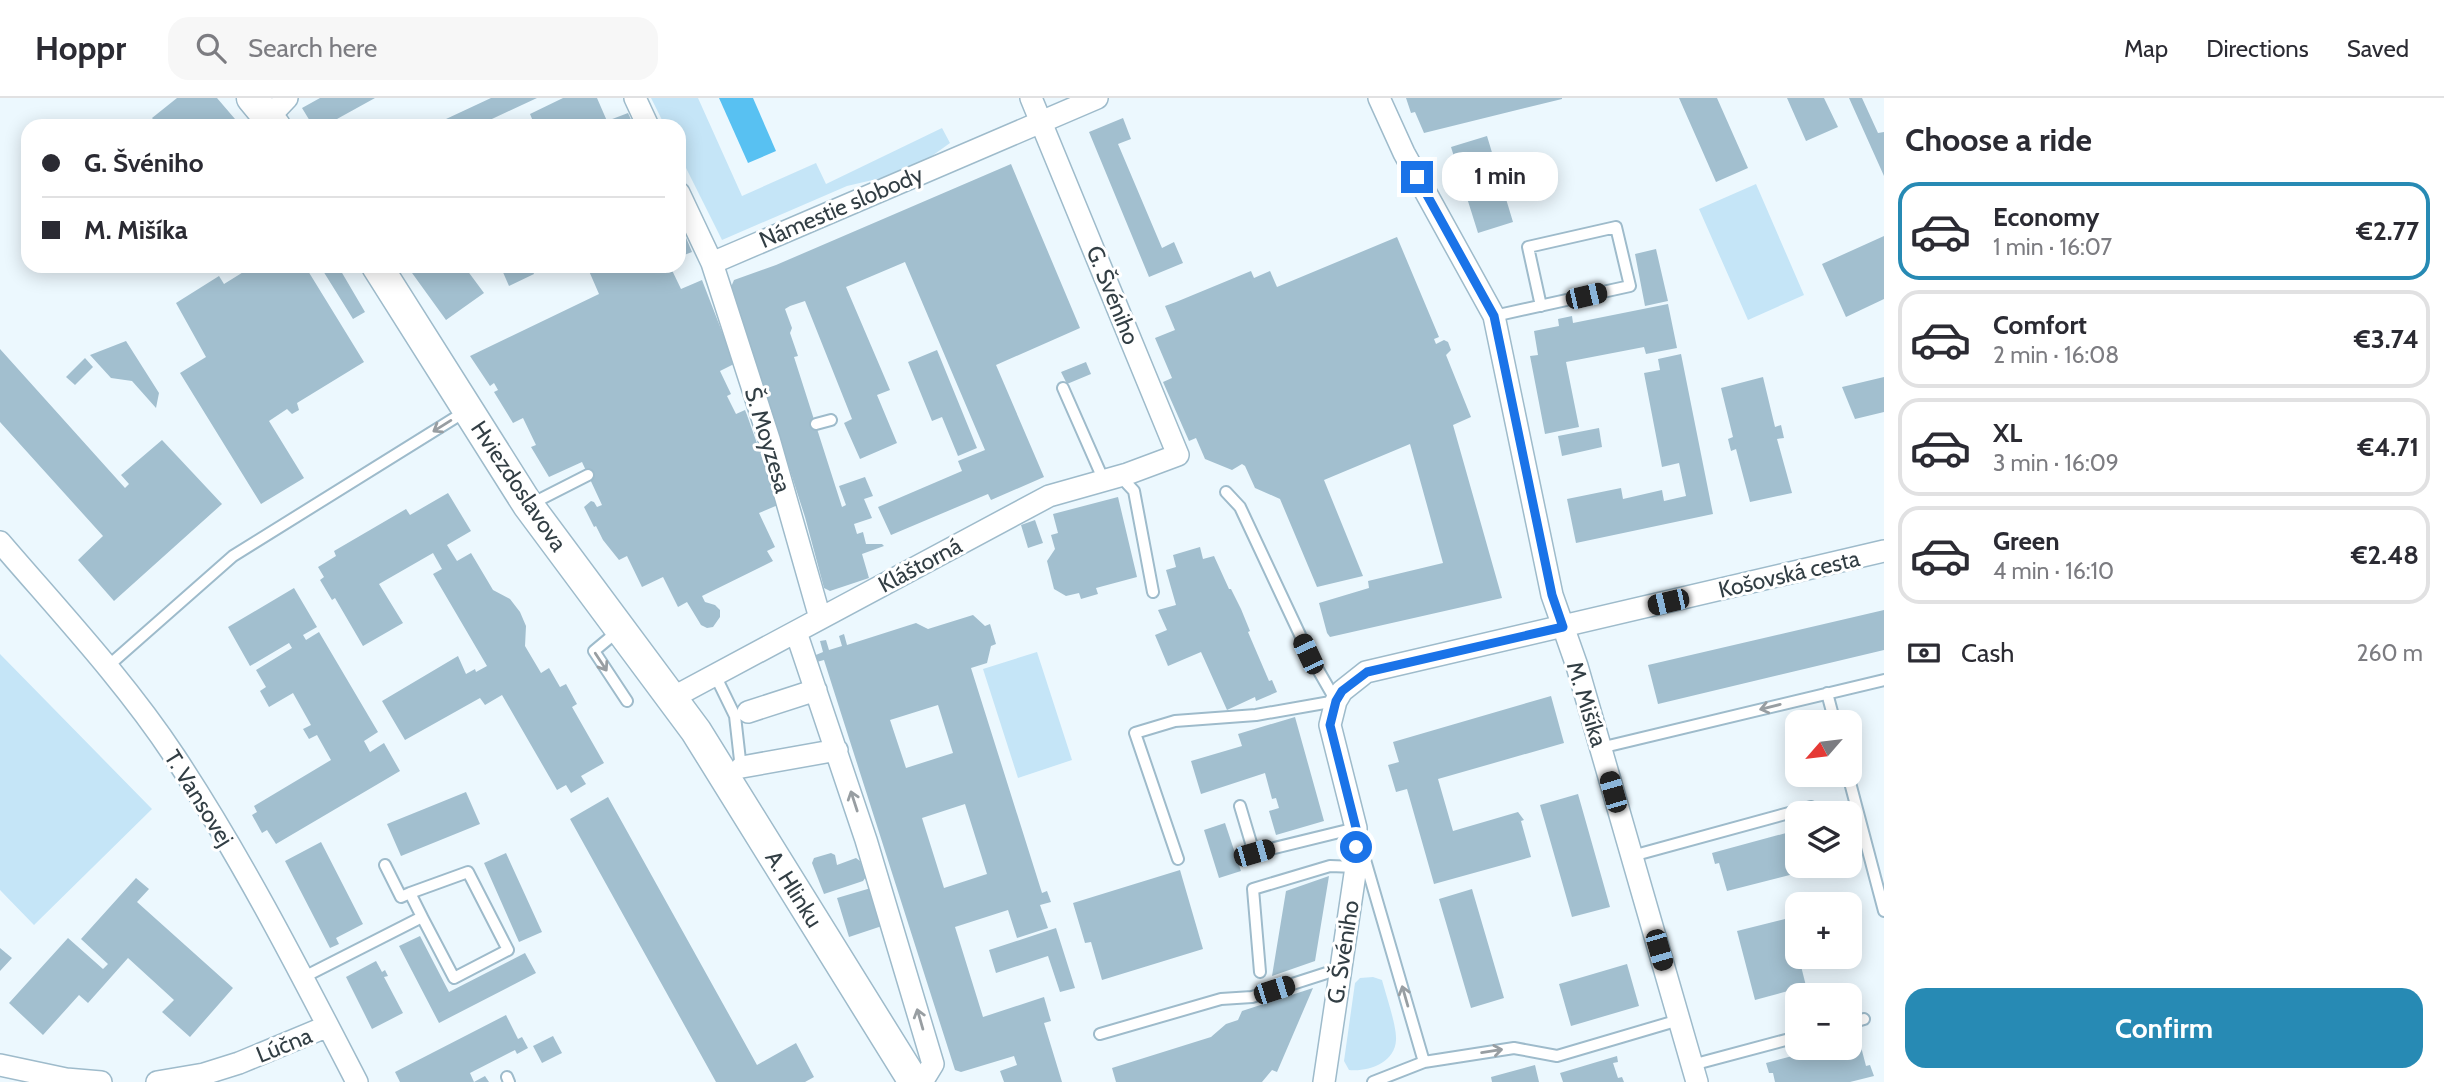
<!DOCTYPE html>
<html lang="en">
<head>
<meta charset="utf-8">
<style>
	body { margin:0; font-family:Cabin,sans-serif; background:#f7f7f7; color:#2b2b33; height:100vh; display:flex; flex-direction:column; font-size:26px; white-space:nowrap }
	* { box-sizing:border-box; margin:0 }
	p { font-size:23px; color:#7c7c81 }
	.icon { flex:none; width:38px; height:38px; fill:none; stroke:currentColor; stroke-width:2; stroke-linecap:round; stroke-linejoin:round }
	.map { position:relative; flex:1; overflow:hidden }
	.details { display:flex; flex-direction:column; background:#fff; width:560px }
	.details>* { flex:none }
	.banner { position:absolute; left:21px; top:21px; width:665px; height:154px; border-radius:21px; box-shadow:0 4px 18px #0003; display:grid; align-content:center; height:154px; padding:0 21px; background:#fff }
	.needle { width:46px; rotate:242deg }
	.fabs { position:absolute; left:1785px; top:612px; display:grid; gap:14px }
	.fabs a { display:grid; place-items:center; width:77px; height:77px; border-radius:14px; background:#fff; box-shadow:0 4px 18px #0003; font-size:35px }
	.end { position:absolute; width:32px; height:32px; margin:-16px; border:9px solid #1a73e8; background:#fff; box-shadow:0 0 0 4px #fff }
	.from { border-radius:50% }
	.bubble { position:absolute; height:49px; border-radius:21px; background:#fff; box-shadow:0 4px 18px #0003; font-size:23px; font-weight:700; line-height:49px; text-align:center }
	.car { position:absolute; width:21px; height:42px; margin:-21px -10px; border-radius:9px; box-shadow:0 0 5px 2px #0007; background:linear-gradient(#222 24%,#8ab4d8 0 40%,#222 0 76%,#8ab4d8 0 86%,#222 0) }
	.banner b { display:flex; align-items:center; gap:24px; height:66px; font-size:26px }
	.banner b+b { border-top:2px solid #e1e1e2 }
	.banner i { width:18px; height:18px; background:#2b2b33 }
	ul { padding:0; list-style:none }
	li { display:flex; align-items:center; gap:21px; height:98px; margin:0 14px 10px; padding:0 7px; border:4px solid #e1e1e2; border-radius:21px }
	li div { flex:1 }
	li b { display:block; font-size:26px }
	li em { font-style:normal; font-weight:700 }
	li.current { border-color:#278ab4 }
	li>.icon { width:63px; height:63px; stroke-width:1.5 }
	h2 { padding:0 21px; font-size:32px; line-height:84px }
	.pay { display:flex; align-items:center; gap:18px; height:77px; padding:0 21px; font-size:26px }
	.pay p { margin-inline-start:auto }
	.action { display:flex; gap:14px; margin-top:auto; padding:14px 21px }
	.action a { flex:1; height:80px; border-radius:21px; background:#278ab4; color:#fff; font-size:28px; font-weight:700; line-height:80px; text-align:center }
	header { display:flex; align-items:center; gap:42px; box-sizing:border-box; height:98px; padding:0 35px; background:#fff; border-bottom:2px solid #e1e1e2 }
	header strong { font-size:33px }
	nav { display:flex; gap:38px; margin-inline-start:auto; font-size:24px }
	.search { width:490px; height:63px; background:#f7f7f7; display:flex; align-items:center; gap:18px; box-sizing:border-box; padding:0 24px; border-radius:21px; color:#7c7c81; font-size:26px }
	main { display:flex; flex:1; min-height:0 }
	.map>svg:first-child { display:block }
	.green { fill:#c5e5f7 }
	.water { fill:#58c1f2 }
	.building { fill:#a2bfcf; fill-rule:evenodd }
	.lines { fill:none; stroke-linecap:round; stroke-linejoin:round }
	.lane-casing { stroke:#9ebbcb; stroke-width:14 }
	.street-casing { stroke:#9ebbcb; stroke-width:24 }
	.secondary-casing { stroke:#9ebbcb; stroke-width:33 }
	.lane { stroke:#fff; stroke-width:10 }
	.street { stroke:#fff; stroke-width:21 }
	.secondary { stroke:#fff; stroke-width:30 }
	.oneway { stroke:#989ea2 }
	.route { stroke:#1a73e8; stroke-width:9 }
	.labels { text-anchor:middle; stroke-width:6; stroke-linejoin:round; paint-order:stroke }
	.street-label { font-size:23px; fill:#323e44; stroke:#fff }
</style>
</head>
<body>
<header>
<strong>Hoppr</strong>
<div class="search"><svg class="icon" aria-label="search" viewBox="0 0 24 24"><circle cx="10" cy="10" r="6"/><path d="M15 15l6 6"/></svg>Search here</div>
<nav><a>Map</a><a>Directions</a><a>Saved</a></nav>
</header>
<main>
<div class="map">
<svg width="1884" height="984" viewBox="0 0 1884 984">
	<rect width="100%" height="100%" fill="#ecf8fe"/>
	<!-- green -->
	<path class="green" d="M651,0H698L742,98L816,65L826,86L942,30L950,45L911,73L847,88L722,142L679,56V28H665Z
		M1756,86L1804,197L1748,222L1699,111Z
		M1037,554L1072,662L1018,680L983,571Z
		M0,556L152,711L34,827L0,792Z
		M1373,879L1382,882C1386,897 1397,929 1396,942C1395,965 1368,974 1349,972L1344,963L1355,885L1360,880Z"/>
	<!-- water -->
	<path class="water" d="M719,0H753L776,53L748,65Z"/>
	<!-- building -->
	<path class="building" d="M177,0H217L241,28H159L152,20Z
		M320,0H375L337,21L341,28H313L302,10Z
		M491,0H537L477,28H431Z
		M563,0H597L607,23L628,15L634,28H535L530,16Z
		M1406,0H1562V1L1424,35L1415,14L1411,15Z
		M1679,0H1717L1748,70L1716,84Z
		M1787,0H1824L1838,29L1806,43Z
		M1849,0H1862L1878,35L1884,34V78Z
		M1123,20L1131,41L1118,46L1162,150L1174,144L1183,165L1149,179L1089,34Z
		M1487,38L1513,124L1478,135L1451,49Z
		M1011,66L1080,230L996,267L1044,379L991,402L988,396L891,437L878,409L962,373L958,363L985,352L905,164L846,189L890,292L877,297L897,345L860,361L844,325L852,321L805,203L790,208L785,211L792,230L790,235L798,258L794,259L842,409L846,407L839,388L865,379L873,398L864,401L872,420L854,426L857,436L863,434L866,446H882L884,448L862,456L869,480L830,493L824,490L805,419L731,189L734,182L776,167Z
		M679,123L692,154L679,159Z
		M1884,138V201L1846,219L1822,166Z
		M1397,139L1439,239L1434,241L1436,246L1444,242L1448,244L1451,252L1446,257L1471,319L1453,327L1502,500L1330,539L1327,535L1319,505L1369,490L1368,483L1443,465L1410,346L1324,382L1363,478L1317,489L1280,401L1255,390L1245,368L1242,366L1232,372L1205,361L1196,340L1189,343L1163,284L1172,280L1155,240L1175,232L1165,208L1176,204L1251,173L1254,180L1270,173L1277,189Z
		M1656,151L1668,203L1645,208L1635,156Z
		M253,168H305L364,264L297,305L299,312L292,316L287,311L269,323L304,380L261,406L180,275L206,259L176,205L219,178L224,186Z
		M320,168H338L365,214L353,221Z
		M407,168H464L484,195L446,222Z
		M511,168H531L534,176L509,188L502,172Z
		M599,168H670L681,191L702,182L731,257L734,266L720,273L731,296L727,298L736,316L745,312L747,317L772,388L778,407L759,415L775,449L767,453L773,463L702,498L705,504L715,507L720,512V519L713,529L707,530L701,527L687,504L678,509L663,479L642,489L627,458L619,462L603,442L596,428L594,429L584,409L591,403L594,404L597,409L602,407L582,364L549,379L531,349L536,347L523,320L513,325L494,294L498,292L494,285L490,288L470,258L599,196L589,173Z
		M1668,206L1677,250L1646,256L1644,249L1566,264L1579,329L1545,336L1530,258L1538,257L1534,233L1559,228L1558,221L1572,218L1573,225Z
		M126,243L159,295L156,310L132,283L111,280L90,257Z
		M0,251L125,390L129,386L121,377L162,342L222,406L114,503L78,462L103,438L0,324Z
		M937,252L977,350L958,358L942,319L932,323L908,264Z
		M1681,256L1713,416L1576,445L1567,401L1621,390L1623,401L1662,392L1664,403L1686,398L1679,365L1662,369L1644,275L1660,272L1658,261Z
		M85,260L93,269L75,287L66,279Z
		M1086,264L1091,276L1067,286L1061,274Z
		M1763,279L1775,329L1781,327L1784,340L1777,341L1792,395L1750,404L1736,351L1731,353L1728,341L1733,339L1721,290Z
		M1884,279V314L1855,321L1842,289Z
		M1599,330L1602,349L1562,358L1558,338Z
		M448,395L471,433L447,447L457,463L471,455L493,492L510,501L520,514L526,528L525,548L541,575L549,570L560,589L566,586L577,606L572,609L604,665L581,678L586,686L571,695L566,687L557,692L502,597L485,607L480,600L405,642L382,603L458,558L466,576L475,571L476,574L487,568L433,476L442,471L433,455L379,486L403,525L363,548L335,500L332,502L320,482L324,479L318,469L336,458L334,453L406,411L410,417Z
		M1118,399L1137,479L1096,490L1098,496L1081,501L1079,495L1066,498L1054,491L1047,463L1055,451L1051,437L1058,435L1053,416Z
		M1035,422L1043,445L1028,450L1021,427Z
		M1200,449L1203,461L1214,458L1229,491H1231L1241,511L1250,533L1248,534L1269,583L1272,582L1277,594L1256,603L1255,599L1227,612L1201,554L1168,568L1155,537L1167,532L1158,512L1176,507L1166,472L1176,469L1173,457Z
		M294,490L317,529L303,537L306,542L319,534L378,634L364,643L370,654L384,645L400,673L276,746L267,732L262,735L252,717L257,714L254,708L331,662L317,637L309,641L303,631L311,627L293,595L269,609L260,593L266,589L256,572L292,550L289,545L250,568L228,529Z
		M1884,512V552L1658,606L1648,567Z
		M973,517L985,528L990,526L996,546L991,548L987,565L971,570L1042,795L1047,793L1051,804L1040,807L1048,830L1017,840L1008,812L955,829L983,919L1044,899L1051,923L1044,925L1062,984H1004L1000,973L1017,967L1014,958L961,974L955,972L824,562L813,565L811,559L823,554L820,543L826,542L829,552L842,548L839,538L844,536L847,547L916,525L928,531ZM938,607L953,655L906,670L890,622ZM965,706L987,776L944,790L922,720Z
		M1551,598L1564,645L1438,681L1453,733L1518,714L1524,722L1521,723L1531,759L1434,786L1407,691L1396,694L1388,667L1399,664L1393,644Z
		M1295,619L1324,723L1276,737L1269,713L1279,710L1276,700L1272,701L1265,675L1201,696L1191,663L1242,648L1238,636Z
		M466,694L480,726L401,758L387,726Z
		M1578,696L1610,809L1572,819L1540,707Z
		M608,699L757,967L796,945L814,979L805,984H716L570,721Z
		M1225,725L1241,773L1219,780L1204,732Z
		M1797,732V768L1821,769L1727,793L1719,765L1715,766L1712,755Z
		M321,744L363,826L336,840L339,846L330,850L285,763Z
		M506,755L542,834L519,844L484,765Z
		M831,755L835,757L837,767L856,760L860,763L866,779L863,783L824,796L812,765L814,760Z
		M1180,772L1203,851L1102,882L1091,844L1085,845L1073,805Z
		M1329,778L1315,863L1272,878L1286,793Z
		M136,780L149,791L137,804L233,890L190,939L162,914L174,902L128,860L88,905L79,897L43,937L9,905L68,840L103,871L108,866L81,841Z
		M871,790L882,828L849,839L837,800Z
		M1472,791L1504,900L1471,910L1439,801Z
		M1789,820L1806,888L1755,902L1737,833Z
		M1056,830L1075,890L1060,894L1048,858L996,875L989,852Z
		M420,838L449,894L525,855L536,875L439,925L399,848Z
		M0,850L12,860L0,873Z
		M376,863L382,874L385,872L388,878L384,879L403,915L372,931L346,879Z
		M1627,866L1639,908L1571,928L1559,886Z
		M1313,890L1277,974L1272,972L1262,984H1116L1112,970L1211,939L1226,926L1238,922L1242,913Z
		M506,917L518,941L522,939L528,950L517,956L515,952L470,975L474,984L485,978L489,984H400L395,974Z
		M553,938L562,955L542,965L533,948Z
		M1859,941L1866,968L1870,967L1874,978L1850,984H1775L1773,975H1769L1766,965L1823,950H1850V943Z
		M1617,958L1618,964L1613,965L1618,980L1622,979L1624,984H1563L1560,975Z
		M1535,967L1539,984H1492L1491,979Z"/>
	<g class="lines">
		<!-- lane casing -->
		<g class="lane-casing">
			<path id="lane" d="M1494,218L1630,188L1616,129L1528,149L1541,208
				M1063,290L1104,383
				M816,326L831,322
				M1120,378L1134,393L1153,494
				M531,406L588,377
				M618,533L594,553L627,603
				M107,569L233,458L466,313
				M715,577L735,618L741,671
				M1827,595L1835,625
				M1600,650L1884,582
				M1848,677L1884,813
				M1240,708L1254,755L1356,730L1357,733
				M1363,755L1424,964
				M1632,758L1811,709
				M1178,761L1135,635L1175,623L1256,617L1336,603L1309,556L1240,409L1226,394
				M385,767L401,799L410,795
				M1260,874L1253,791L1330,768L1356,769
				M302,880L422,819L454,880L508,852L468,774L410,795L422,819
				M1850,925L1864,921
				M1100,936L1221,901L1252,899L1339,871
				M1692,967L1797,939
				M507,979L509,984
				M1373,984L1424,964L1514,950L1557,958L1679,922"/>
		</g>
		<!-- street casing -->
		<g class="street-casing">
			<path id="street" d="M635,0L648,28
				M1379,0L1404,55L1494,218L1552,497L1577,568L1697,984
				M269,19L287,0
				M679,95L712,165L1097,0
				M712,165L769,341L820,520
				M0,444C60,514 124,582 175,659C243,762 300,874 357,984
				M796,534L866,742L933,966L922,984
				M672,600L1049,398L1127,376L1178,357L1031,0
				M748,614L816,592
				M742,669L837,652
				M0,967L66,981L101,984
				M157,984L204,976L239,965L328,928
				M1324,984L1356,769V730L1330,627L1336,603L1342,593L1366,574L1884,453"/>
		</g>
		<!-- secondary casing -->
		<g class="secondary-casing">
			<path id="secondary" d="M252,0L275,28
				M377,168L528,407L696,633L914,984"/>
		</g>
		<!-- lane -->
		<use href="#lane" class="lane"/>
		<!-- street -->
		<use href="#street" class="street"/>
		<!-- secondary -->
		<use href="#secondary" class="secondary"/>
	</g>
	<!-- one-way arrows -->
	<defs><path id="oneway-shaft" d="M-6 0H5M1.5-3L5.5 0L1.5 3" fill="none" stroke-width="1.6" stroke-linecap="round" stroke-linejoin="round" transform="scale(1.75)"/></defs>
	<g class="oneway">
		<use href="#oneway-shaft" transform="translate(442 328) rotate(148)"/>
		<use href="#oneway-shaft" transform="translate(601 564) rotate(57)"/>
		<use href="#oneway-shaft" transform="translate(1770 609) rotate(166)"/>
		<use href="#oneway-shaft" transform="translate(854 703) rotate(-108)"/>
		<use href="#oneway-shaft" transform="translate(1405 898) rotate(-106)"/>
		<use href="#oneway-shaft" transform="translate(920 921) rotate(-106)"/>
		<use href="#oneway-shaft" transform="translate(1492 953) rotate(-9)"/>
	</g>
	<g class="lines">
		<!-- route -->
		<path class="route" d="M1356,749V730L1330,627L1336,603L1342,593L1367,574L1563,529L1552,497L1494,218L1417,79"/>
	</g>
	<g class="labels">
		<!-- street labels -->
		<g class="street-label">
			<text transform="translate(841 109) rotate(-23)" y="8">Námestie slobody</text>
			<text transform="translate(1113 197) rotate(68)" y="8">G. Švéniho</text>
			<text transform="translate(768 342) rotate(73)" y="8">Š. Moyzesa</text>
			<text transform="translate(519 388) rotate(56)" y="8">Hviezdoslavova</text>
			<text transform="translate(920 467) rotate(-28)" y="8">Kláštorná</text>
			<text transform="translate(1789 476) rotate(-13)" y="8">Košovská cesta</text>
			<text transform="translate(1587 606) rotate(73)" y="8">M. Mišíka</text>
			<text transform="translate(199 700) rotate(58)" y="8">T. Vansovej</text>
			<text transform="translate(794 791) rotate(58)" y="8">A. Hlinku</text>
			<text transform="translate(1343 854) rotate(-81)" y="8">G. Švéniho</text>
			<text transform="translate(284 947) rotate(-22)" y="8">Lúčna</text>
		</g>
	</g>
</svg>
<div class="fabs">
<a><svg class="needle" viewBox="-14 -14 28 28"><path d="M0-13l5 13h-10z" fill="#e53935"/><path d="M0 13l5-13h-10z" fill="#7c7c81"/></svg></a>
<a><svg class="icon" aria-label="layers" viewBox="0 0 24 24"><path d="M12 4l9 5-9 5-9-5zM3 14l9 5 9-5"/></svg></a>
<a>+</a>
<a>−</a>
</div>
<i class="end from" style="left:1356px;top:749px"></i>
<i class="end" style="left:1417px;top:79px"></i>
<div class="bubble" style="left:1442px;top:54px;width:116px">1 min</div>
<i class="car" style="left:1586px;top:198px;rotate:77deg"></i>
<i class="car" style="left:1668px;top:504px;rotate:257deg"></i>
<i class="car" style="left:1308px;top:556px;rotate:335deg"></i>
<i class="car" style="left:1613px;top:694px;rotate:344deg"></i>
<i class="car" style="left:1254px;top:755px;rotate:74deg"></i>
<i class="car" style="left:1659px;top:852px;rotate:164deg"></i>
<i class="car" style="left:1274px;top:892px;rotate:72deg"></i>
<div class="banner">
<b><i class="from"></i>G. Švéniho</b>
<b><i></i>M. Mišíka</b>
</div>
</div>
<section class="details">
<h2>Choose a ride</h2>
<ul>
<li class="current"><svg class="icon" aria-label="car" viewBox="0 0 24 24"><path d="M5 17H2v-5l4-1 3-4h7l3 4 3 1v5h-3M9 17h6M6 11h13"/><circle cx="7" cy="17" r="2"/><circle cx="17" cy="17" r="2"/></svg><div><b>Economy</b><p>1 min · 16:07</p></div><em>€2.77</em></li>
<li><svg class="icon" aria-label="car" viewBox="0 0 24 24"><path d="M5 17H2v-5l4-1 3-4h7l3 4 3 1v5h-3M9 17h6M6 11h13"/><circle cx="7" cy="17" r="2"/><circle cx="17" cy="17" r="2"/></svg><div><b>Comfort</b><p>2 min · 16:08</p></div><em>€3.74</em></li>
<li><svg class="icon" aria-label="car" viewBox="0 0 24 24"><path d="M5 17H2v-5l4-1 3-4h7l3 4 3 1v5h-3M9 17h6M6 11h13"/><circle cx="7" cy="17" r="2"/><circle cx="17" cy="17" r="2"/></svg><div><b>XL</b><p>3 min · 16:09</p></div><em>€4.71</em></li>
<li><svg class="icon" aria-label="car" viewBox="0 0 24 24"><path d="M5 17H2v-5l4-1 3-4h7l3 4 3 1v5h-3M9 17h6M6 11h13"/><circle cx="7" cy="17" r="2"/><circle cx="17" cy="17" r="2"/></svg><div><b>Green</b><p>4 min · 16:10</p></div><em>€2.48</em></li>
</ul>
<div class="pay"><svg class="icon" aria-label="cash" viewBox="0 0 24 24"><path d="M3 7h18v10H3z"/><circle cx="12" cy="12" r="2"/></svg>Cash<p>260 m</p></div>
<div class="action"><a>Confirm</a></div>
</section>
</main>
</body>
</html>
